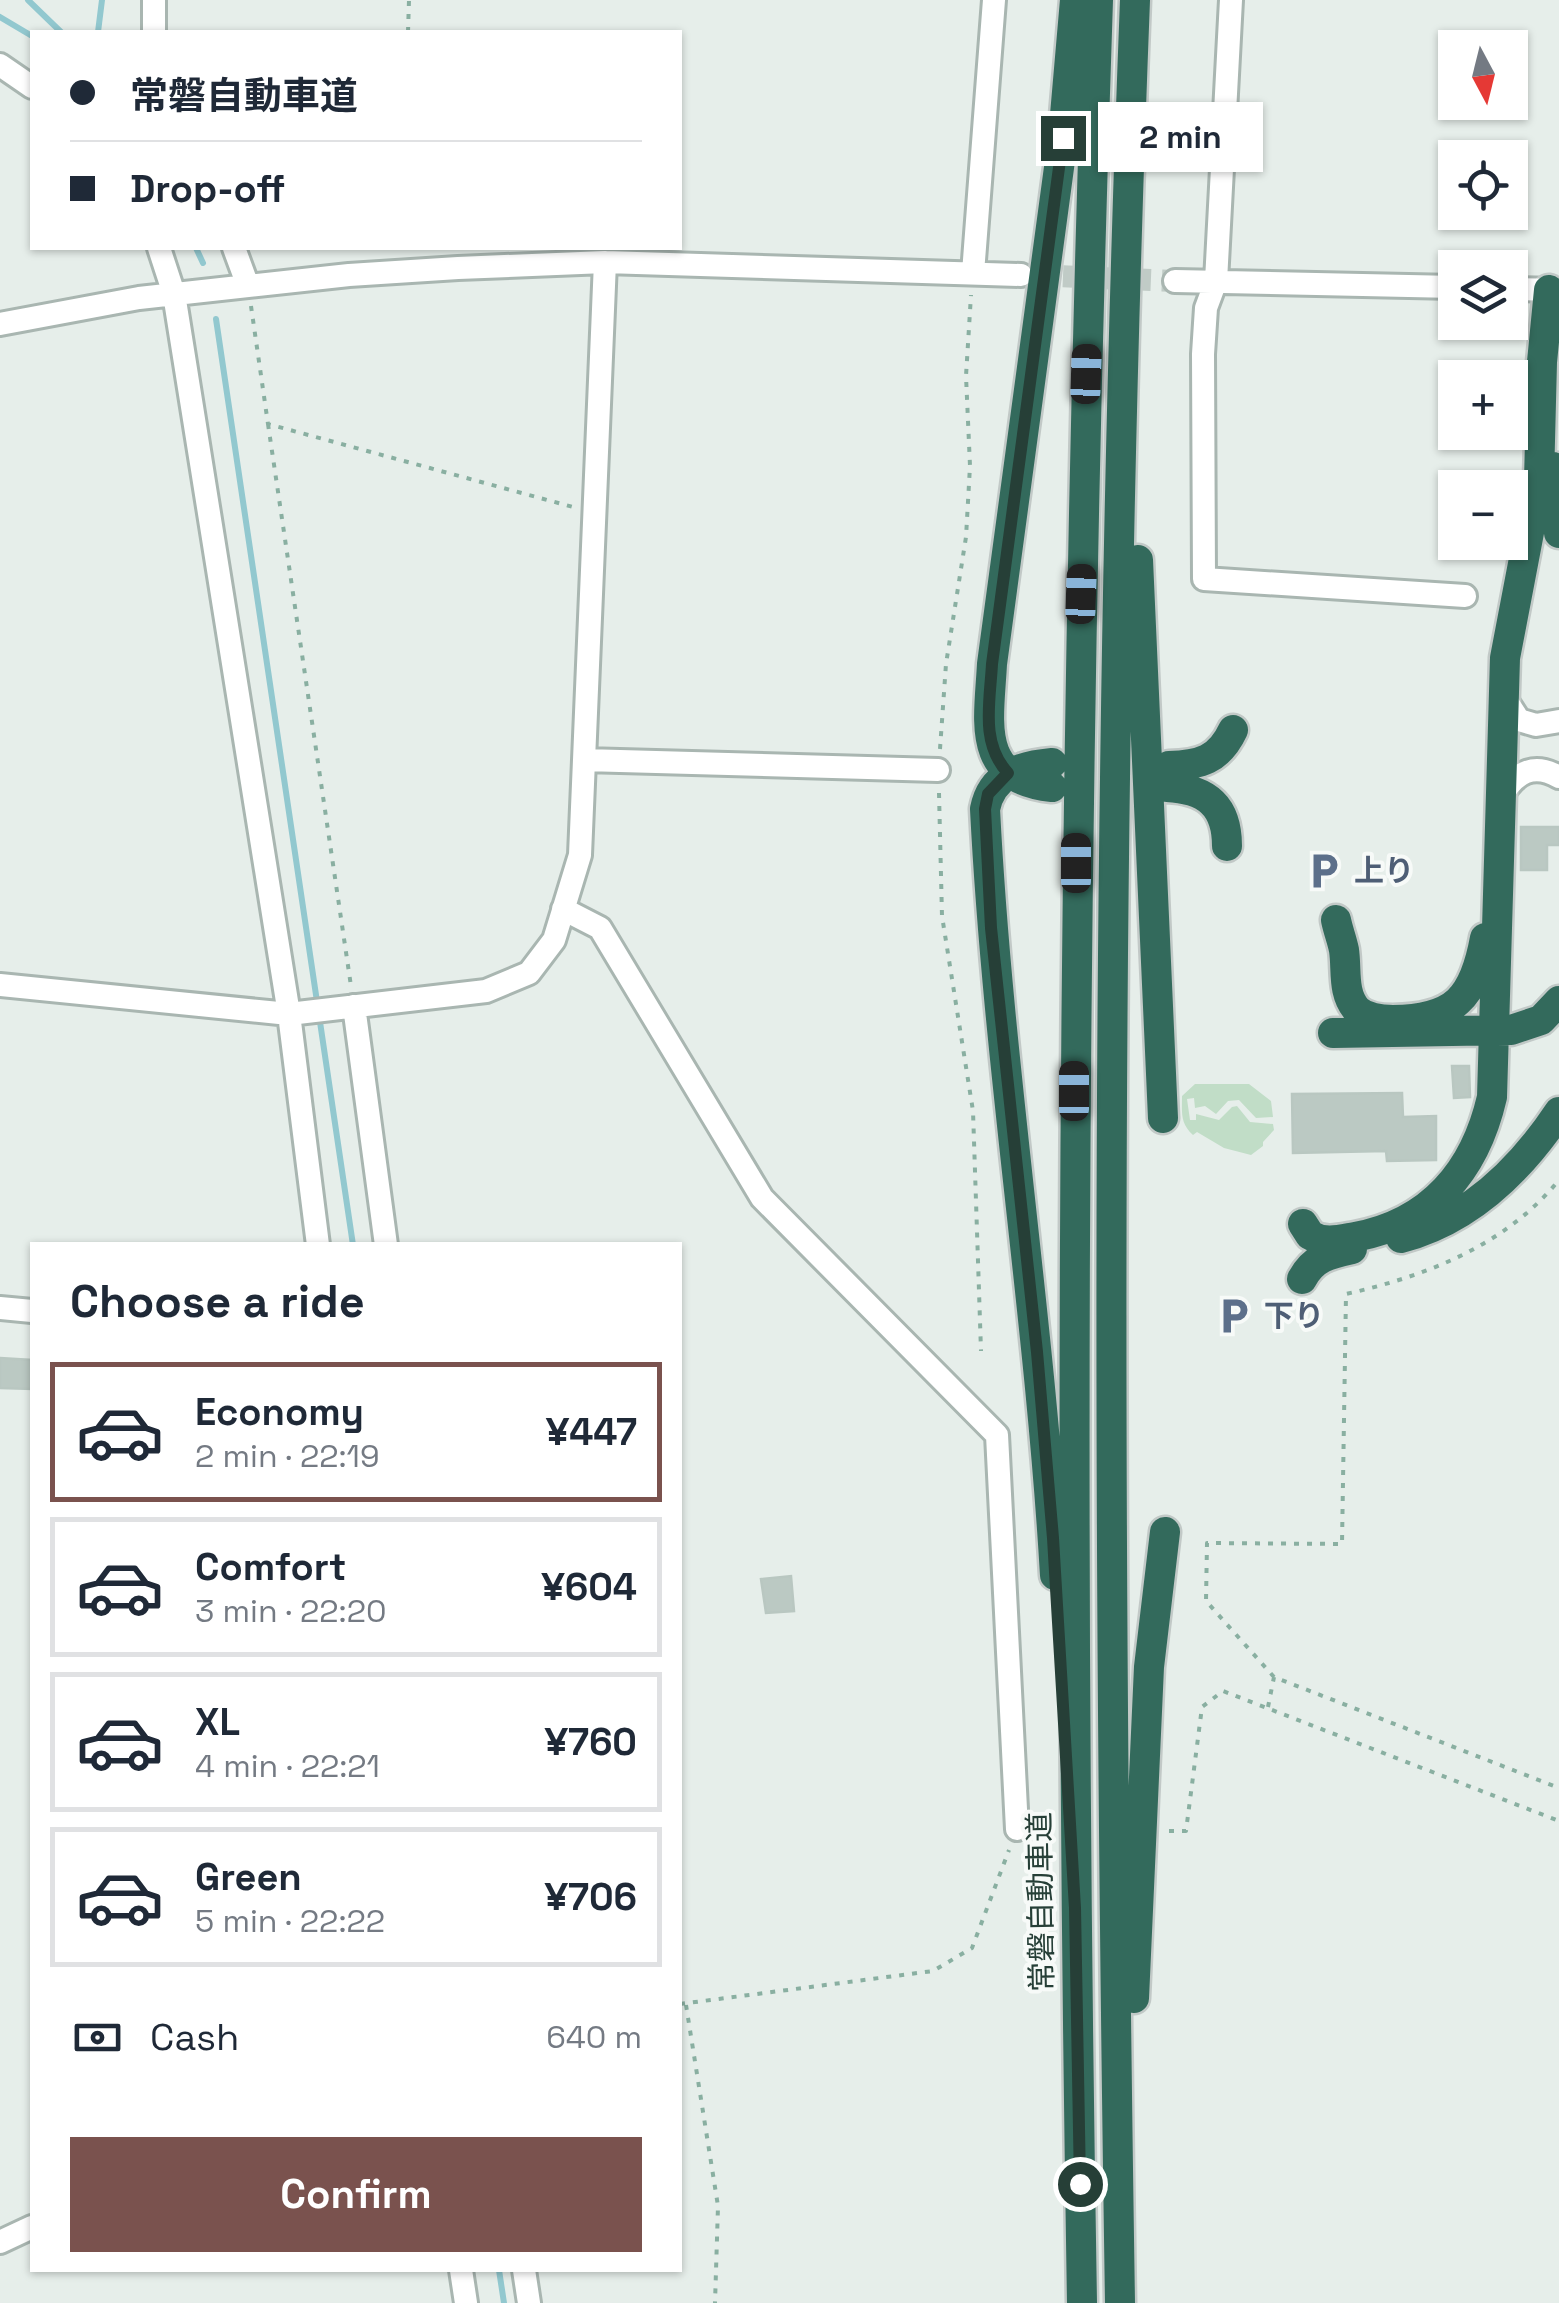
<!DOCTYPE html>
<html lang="en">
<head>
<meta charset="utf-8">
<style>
	body { margin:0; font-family:"Space Grotesk","Noto Sans JP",sans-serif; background:#f6f6f7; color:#1f2937; height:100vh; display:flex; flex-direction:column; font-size:38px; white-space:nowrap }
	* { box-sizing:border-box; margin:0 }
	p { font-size:32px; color:#747a83 }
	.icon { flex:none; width:55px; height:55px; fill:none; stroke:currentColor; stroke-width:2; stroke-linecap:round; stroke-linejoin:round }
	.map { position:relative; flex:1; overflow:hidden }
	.details { position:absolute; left:30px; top:1242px; width:652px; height:1030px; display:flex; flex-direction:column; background:#fff; border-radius:0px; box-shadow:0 2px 8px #0004 }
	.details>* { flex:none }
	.hud { position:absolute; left:30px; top:30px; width:652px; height:220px; border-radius:0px; box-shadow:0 2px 8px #0004; display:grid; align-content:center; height:220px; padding:0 40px; background:#fff }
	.needle { width:65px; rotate:173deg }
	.fabs { position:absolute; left:1438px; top:30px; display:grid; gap:20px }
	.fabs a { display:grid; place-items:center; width:90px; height:90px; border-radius:0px; background:#fff; box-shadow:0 2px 8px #0004; font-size:50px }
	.end { position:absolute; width:45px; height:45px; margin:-22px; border:12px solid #263f37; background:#fff; box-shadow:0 0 0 5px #fff }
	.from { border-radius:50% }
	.bubble { position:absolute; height:70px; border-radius:0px; background:#fff; box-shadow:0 2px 8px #0004; font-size:32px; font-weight:700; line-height:70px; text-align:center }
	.car { position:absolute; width:30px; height:60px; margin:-30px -15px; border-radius:12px; box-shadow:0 0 8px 2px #0007; background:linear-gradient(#222 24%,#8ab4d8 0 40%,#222 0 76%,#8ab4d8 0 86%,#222 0) }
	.hud b { display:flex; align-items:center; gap:35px; height:95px; font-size:38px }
	.hud b+b { border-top:2px solid #e0e1e3 }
	.hud i { width:25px; height:25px; background:#1f2937 }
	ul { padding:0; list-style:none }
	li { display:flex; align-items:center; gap:30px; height:140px; margin:0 20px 15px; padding:0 20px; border:5px solid #e0e1e3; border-radius:0px }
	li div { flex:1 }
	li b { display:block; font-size:38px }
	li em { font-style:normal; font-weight:700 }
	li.active { border-color:#7a524e }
	li>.icon { width:90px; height:90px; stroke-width:1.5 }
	h2 { padding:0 40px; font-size:45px; line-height:120px }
	.pay { display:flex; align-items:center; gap:25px; height:110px; padding:0 40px; font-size:38px }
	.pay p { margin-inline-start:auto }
	.action { display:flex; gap:20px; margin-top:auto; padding:20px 40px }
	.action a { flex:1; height:115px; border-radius:0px; background:#7a524e; color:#fff; font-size:40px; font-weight:700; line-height:115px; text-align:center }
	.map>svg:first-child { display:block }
	.green { fill:#c1ddc7 }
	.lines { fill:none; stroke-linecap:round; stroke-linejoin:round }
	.stream { stroke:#92c8cf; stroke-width:6 }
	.building { fill:#bbc9c3; stroke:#b9c7c1; stroke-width:2.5 }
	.minor-tunnel { stroke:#c0cbc6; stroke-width:22; stroke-dasharray:22 11; stroke-linecap:butt }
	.minor-casing { stroke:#a9b6b1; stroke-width:28 }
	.highway-casing { stroke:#c2c9c7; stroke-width:35 }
	.path { stroke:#89afa1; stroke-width:4; stroke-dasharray:5 8; stroke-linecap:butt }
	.minor { stroke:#fff; stroke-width:22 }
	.highway { stroke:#336a5c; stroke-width:30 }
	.route { stroke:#263f37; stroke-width:12 }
	.labels { text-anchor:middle; stroke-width:8; stroke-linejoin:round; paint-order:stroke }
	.service-label { font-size:30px; font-weight:bold; fill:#4e5e75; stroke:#f7faf8; text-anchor:start }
	.street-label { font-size:30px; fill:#263f37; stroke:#f7faf8 }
</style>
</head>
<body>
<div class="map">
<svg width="1559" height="2303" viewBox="0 0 1559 2303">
	<rect width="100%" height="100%" fill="#e6eeea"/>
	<!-- green -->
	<path class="green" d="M1195,1084H1249L1271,1101L1273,1117L1256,1118L1239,1100L1228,1101L1216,1114L1205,1106L1195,1108L1194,1098L1187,1099L1190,1120H1196V1114L1219,1120L1232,1107L1237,1106L1250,1122L1273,1124L1274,1130L1263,1142V1146L1251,1155L1224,1148L1197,1132L1193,1135C1180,1123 1182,1113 1182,1096Z"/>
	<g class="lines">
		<!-- stream -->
		<path class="stream" d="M28,0L61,32
			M0,17L32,36
			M98,32L102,0
			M196,248L203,263
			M216,319L353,1245
			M499,2270L504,2303"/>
	</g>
	<!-- building -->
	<path class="building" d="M1521,827H1559V845H1547V870H1521Z
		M1452,1066H1469L1470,1097L1454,1098Z
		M1402,1093L1403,1117L1436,1116V1160L1387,1161L1386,1151L1293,1153L1292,1094Z
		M0,1358L32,1360V1389L0,1388Z
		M791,1576L794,1611L766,1613L761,1579Z"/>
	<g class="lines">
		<!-- minor-tunnel -->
		<path class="minor-tunnel" d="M1030,275L1175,281"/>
		<!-- minor casing -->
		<g class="minor-casing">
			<path id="minor" d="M154,0V32
				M1231,0L1216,281L1206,308L1203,354L1204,579L1465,596
				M0,65L32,87
				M159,248L174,294L289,1014L318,1245
				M234,248L248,286
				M973,273L994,0
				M1175,281L1455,287
				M1510,289L1559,290
				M0,324L139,298L349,275L458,268L605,262L1021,275
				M1504,697L1519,720L1536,725L1559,721
				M584,760L938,770
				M1501,797C1515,773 1533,762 1559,777
				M563,909L600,928L762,1198L997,1435L1017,1829
				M0,985L289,1014L486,991L529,973L554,940L580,855L605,262
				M354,1006L386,1245
				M0,1308L32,1311
				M0,2242L32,2227
				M461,2270L466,2303
				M524,2270L529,2303"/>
		</g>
		<!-- highway casing -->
		<g class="highway-casing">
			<path id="highway" d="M1553,467L1559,533
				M1138,560L1163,1118
				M1052,763C1020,766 992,774 985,809C998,1065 1040,1319 1055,1575
				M1169,766C1200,765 1219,760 1233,730
				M1052,787C975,779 989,722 992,664L1063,138L1075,0
				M1167,787C1206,789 1227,805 1227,846
				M1336,920C1338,930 1342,940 1344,950C1347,970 1342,993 1357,1010C1367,1019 1381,1020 1393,1020C1455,1019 1474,998 1485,938
				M1333,1033L1511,1030L1541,1020L1559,1001
				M1303,1224L1310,1235C1325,1244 1338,1240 1355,1237C1431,1223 1475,1171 1492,1097L1505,658L1539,480L1542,362L1549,290
				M1401,1238C1470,1220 1521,1169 1559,1112
				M1302,1279C1313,1258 1329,1254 1352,1249
				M1134,1998L1149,1667L1165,1532
				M1082,2303C1069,1535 1072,768 1098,0
				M1120,2303C1108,1535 1105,767 1135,0"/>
		</g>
		<!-- path -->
		<path class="path" d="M408,32L409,0
			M251,306L268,424L573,507
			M268,424L351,986
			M940,749L946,664L966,537L970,466L966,376L971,295
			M939,793L942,916L973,1111L981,1351
			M1274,1677L1206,1601L1207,1543L1342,1544L1346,1294C1426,1276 1505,1246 1559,1180
			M1268,1707L1274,1677L1559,1788
			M1169,1831H1186L1202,1707L1223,1691L1559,1821
			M680,2004L933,1971L972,1948L1009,1850
			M686,2005L718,2206L715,2303"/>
		<!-- minor -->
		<use href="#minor" class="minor"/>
		<!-- highway -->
		<use href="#highway" class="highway"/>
	</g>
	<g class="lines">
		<!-- route -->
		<path class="route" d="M1063,138L992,664C990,702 980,743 1008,773L988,794L985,809L991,928L1037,1352L1053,1538L1075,1908L1080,2184"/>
	</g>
	<!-- icons -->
	<defs>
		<g id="parking-bare" transform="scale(3)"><path d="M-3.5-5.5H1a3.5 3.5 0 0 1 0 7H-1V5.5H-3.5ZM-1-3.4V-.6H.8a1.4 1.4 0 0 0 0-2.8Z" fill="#5c6f8a" stroke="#f7faf8" stroke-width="2.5" paint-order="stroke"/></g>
	</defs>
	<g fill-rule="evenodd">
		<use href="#parking-bare" x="1324" y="871"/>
		<use href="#parking-bare" x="1234" y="1316"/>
	</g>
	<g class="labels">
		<!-- service labels -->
		<g class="service-label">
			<text x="1354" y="881">上り</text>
			<text x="1264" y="1326">下り</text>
		</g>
		<!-- street labels -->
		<g class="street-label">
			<text transform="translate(1041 1902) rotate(-91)" y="10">常磐自動車道</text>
		</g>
	</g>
</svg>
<div class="fabs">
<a><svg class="needle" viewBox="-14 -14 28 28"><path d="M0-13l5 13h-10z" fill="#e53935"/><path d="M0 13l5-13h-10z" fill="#747a83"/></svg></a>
<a><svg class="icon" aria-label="locate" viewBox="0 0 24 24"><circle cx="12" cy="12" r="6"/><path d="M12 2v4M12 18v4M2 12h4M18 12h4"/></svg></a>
<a><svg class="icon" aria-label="layers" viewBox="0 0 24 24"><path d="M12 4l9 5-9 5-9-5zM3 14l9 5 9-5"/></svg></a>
<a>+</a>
<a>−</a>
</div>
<i class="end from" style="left:1080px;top:2184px"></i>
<i class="end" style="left:1063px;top:138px"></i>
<div class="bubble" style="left:1098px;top:102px;width:165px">2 min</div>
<i class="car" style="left:1086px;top:374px;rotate:2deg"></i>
<i class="car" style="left:1081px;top:594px;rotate:2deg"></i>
<i class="car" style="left:1076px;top:863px;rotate:0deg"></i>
<i class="car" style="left:1074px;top:1091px;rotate:0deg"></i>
<div class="hud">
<b><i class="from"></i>常磐自動車道</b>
<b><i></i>Drop-off</b>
</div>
<section class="details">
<h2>Choose a ride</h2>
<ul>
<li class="active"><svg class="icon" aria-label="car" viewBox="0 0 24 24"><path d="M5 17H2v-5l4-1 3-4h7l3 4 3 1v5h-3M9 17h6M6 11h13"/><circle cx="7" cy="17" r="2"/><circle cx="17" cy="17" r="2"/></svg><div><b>Economy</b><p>2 min · 22:19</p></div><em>¥447</em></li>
<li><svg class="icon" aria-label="car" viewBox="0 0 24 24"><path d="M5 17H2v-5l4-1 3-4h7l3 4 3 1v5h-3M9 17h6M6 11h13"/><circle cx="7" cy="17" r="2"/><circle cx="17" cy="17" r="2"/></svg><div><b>Comfort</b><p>3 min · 22:20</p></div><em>¥604</em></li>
<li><svg class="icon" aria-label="car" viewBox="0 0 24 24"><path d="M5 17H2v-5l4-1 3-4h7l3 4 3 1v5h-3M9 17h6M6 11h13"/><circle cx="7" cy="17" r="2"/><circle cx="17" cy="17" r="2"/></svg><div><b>XL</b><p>4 min · 22:21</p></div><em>¥760</em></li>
<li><svg class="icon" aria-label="car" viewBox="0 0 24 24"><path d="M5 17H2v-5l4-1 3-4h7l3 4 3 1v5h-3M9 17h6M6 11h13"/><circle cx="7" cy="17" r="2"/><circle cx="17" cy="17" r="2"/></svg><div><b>Green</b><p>5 min · 22:22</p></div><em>¥706</em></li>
</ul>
<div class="pay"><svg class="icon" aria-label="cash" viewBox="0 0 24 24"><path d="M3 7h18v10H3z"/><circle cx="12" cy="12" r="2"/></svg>Cash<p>640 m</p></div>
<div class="action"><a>Confirm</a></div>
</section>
</div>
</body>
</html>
